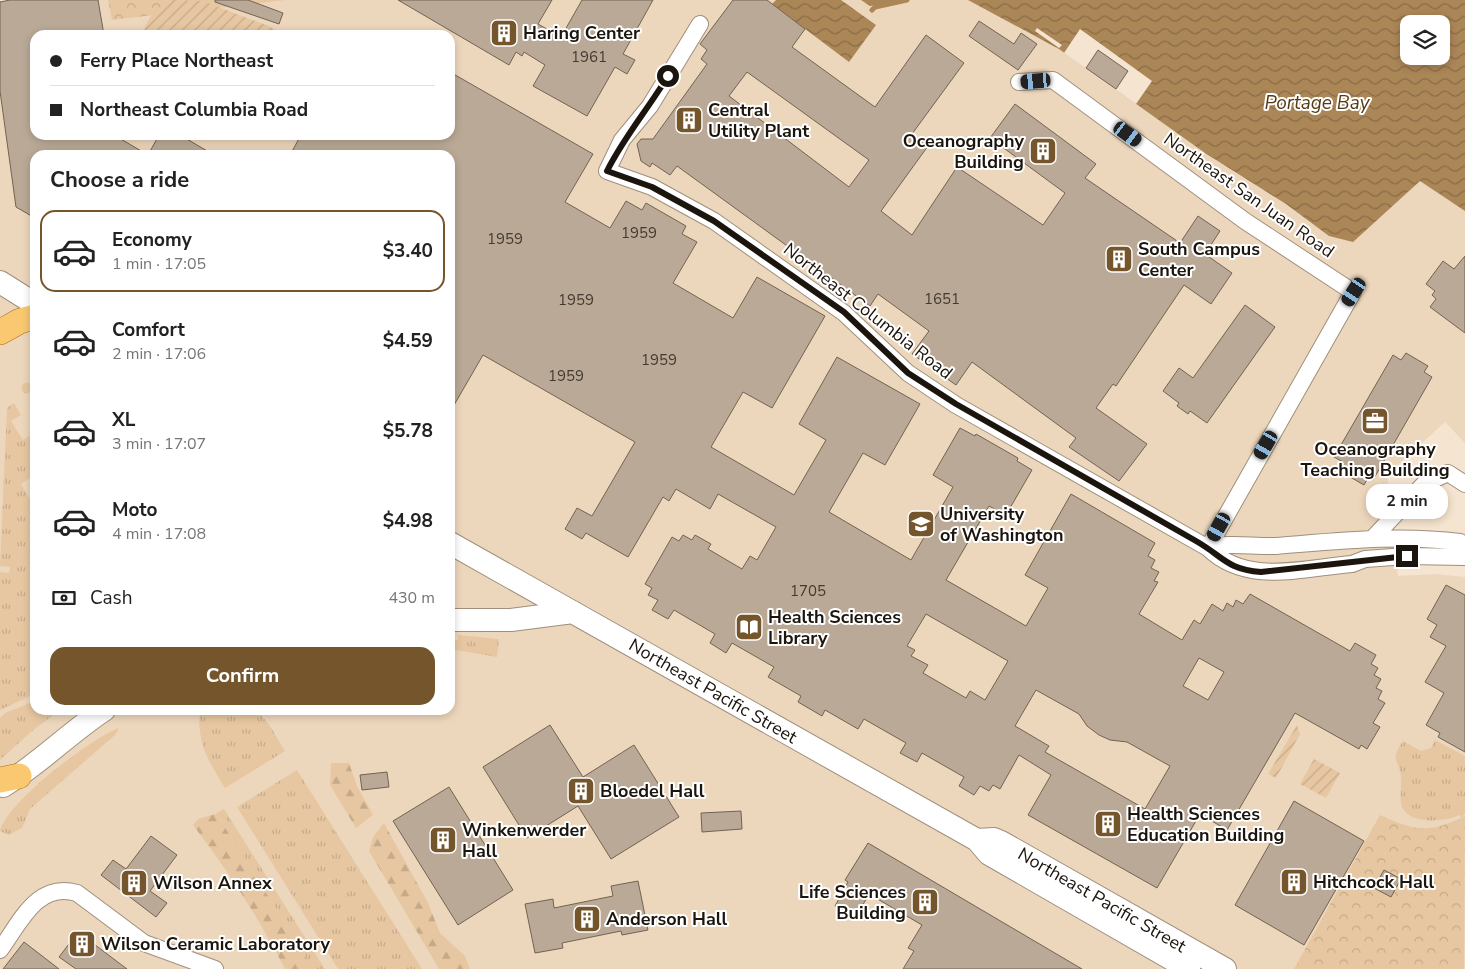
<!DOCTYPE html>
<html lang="en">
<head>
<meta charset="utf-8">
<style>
	body { margin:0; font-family:"Nunito Sans",sans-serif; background:#f6f6f6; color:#222; height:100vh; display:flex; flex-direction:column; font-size:19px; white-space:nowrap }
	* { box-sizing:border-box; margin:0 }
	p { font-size:16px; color:#767676 }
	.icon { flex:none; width:28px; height:28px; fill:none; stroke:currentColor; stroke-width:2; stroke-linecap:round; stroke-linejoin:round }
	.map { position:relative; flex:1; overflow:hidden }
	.sheet { position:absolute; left:30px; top:150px; width:425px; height:565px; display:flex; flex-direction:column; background:#fff; border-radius:15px; box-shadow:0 2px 8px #0003 }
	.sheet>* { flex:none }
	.top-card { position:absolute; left:30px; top:30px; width:425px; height:110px; border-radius:15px; box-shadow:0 2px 8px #0003; display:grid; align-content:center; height:110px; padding:0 20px; background:#fff }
	.buttons { position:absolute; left:1400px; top:15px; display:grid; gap:10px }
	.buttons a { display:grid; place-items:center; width:50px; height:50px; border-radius:10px; background:#fff; box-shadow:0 2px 8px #0003; font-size:25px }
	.end { position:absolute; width:22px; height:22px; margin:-11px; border:6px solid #1b150e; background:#fff; box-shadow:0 0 0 2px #fff }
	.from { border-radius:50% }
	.bubble { position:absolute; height:35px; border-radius:15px; background:#fff; box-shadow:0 2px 8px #0003; font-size:16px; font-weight:700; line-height:35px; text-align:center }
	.car { position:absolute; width:15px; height:30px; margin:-15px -8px; border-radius:6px; box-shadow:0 0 4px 1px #0007; background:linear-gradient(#222 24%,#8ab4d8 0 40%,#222 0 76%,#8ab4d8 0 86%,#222 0) }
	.top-card b { display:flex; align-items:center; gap:18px; height:48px; font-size:19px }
	.top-card b+b { border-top:1px solid #e0e0e0 }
	.top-card i { width:12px; height:12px; background:#222 }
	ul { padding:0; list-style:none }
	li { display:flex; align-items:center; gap:15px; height:82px; margin:0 10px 8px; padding:0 10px; border:2px solid transparent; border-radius:15px }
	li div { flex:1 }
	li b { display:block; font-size:19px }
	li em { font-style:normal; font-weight:700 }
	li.on { border-color:#75552b }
	li>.icon { width:45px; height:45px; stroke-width:1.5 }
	h2 { padding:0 20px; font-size:22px; line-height:60px }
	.pay { display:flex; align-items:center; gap:12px; height:55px; padding:0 20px; font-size:19px }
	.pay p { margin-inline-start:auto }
	.button { display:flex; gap:10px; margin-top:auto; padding:10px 20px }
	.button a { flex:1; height:58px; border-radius:15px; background:#75552b; color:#fff; font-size:20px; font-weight:700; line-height:58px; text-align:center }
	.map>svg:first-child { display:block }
	.built { fill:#edd7bc; fill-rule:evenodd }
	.grass { fill:url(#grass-tufts) }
	.forest { fill:url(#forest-firs) }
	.park { fill:url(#park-crowns) }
	.garden { fill:url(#garden-furrows) }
	.water { fill:url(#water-waves); fill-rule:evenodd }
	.pier { fill:#f5e4cf }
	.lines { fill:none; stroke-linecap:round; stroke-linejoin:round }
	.stream { stroke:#ab8657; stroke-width:5 }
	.building { fill:#baa996; stroke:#726351; fill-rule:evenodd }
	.minor-casing { stroke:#9f8f7c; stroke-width:18 }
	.secondary-casing { stroke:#9f8f7c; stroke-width:24 }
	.primary-casing { stroke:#a97111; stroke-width:26 }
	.minor { stroke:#fff; stroke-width:16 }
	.secondary { stroke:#fff; stroke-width:22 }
	.primary { stroke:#f9c871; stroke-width:25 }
	.route { stroke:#1b150e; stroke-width:6 }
	.labels { text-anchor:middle; stroke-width:4; stroke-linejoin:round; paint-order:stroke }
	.number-label { font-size:15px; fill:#433a30 }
	.poi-label { font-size:18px; font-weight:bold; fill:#1b150e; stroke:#fff; text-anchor:start }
	.street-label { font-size:18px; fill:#1b150e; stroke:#fff }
	.water-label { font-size:19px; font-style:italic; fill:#553a15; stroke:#fff }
</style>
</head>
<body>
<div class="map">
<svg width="1465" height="969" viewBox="0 0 1465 969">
	<defs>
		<pattern id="grass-tufts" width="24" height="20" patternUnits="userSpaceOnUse" patternTransform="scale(1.25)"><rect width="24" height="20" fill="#e6c7a2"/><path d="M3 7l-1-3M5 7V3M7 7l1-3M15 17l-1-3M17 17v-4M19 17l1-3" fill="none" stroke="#c5aa8a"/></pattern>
		<pattern id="forest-firs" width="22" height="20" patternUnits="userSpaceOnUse" patternTransform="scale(1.25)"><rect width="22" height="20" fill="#e6c7a2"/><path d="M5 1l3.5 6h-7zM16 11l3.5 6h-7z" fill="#c5aa8a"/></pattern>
		<pattern id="park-crowns" width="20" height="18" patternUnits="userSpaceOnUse" patternTransform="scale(1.25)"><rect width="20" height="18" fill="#e6c7a2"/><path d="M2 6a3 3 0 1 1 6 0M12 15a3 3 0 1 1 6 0" fill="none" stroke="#c5aa8a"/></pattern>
		<pattern id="garden-furrows" width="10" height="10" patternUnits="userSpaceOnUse" patternTransform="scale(1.25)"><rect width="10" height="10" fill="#e6c7a2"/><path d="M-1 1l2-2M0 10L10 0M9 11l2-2" fill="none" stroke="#c5aa8a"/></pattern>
		<pattern id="water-waves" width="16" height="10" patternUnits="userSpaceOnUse" patternTransform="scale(1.25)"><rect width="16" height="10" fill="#ab8657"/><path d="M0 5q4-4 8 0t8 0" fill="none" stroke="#8a6c46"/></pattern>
	</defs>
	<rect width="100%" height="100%" fill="#f5e4cf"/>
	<!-- built -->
	<path class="built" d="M108,0L113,20L287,0H1114L1465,200V443L1445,422L1387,475L1398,576L1436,574L1465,577V969H0V1ZM35,35H450V135H35ZM35,155H450V710H35Z"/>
	<!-- grass -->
	<path class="grass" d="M21.5 388a5.5 5.5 0 1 1 11 0a5.5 5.5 0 1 1-11 0Z
		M14,403L21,415L11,421L23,440L31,435L35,441L33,458L35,475L21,484L35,507V682L33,683L35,694L0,710V572L9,573L10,567L0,566L7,408Z
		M458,635L499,639L497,657L450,649V640H458Z
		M35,701V710H60L32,731L0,760V718L5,713Z
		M200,710H256L268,723L285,751L225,788C209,762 196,742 200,710Z
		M119,728L115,735L30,809L22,828L9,835L0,831C6,803 91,738 119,728Z
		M1435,740L1465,756V814L1462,817L1459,815C1446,822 1409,825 1402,807C1399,798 1402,787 1401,777C1399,758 1389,762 1403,741L1421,751L1431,748Z
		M297,770L422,969H338L237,807Z
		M224,809L325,969H314L219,818L215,814Z"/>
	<!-- forest -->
	<path class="forest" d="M331,763H349L357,786L373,815L356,828L330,785Z
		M215,814L219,818L314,969H285C259,918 228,871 193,825L198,819Z
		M384,823L428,903L440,933L465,956L470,969H439L369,851L373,837Z"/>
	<!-- park -->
	<path class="park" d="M108,0H287L112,20Z
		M1380,815C1415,831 1429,834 1465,816L1464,969H1294Z"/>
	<!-- garden -->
	<path class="garden" d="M175,0L202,1L269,26L283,35H143C146,18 158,4 175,0Z
		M1297,725L1300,734L1276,778L1268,774Z
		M1314,759L1340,773L1326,798L1300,784Z"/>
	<!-- water -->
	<path class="water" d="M776,0H841L876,25L849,62L772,4Z
		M861,0H909L870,6Z
		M968,0H1465V211L1420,181L1353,242L1329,236L1286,204L1205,153L1059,49ZM1409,24H1441V56H1409Z"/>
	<!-- pier -->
	<path class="pier" d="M1037,28L1062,45L1059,48L1035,31Z
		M1080,29L1152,81L1136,104L1064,53Z"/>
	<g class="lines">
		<!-- stream -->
		<path class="stream" d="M872,10L875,7L907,0"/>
	</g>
	<!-- building -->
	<path class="building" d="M10,0H98L104,35H35V135H114L148,155L159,135H180L214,155H35V218L16,207L0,91V2Z
		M215,0H248L283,13L279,24L215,2Z
		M398,0H552L538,24L561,37L582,0H653L623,54L635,60L627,74L615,67L587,116L533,86L545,65L524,52L522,56L516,52L509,65Z
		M733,0H767L805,29L792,47L875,107L926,35L964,63L912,134L928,146L881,211L912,235L957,167L1043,225L1065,193L990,138L1015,104L1096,164L1085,178L1180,243L1198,216L1220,231L1205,254L1232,273L1211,304L1184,285L1124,374L1116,386L1113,384L1096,408L1147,444L1119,481L1069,447L1076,438L972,362L956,385L912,354L929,331L878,294L870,306L677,166L670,175L652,163L650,167L641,161L637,144L641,139H653L707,64L701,59L707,50L700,44ZM747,72L869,160L849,187L729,96Z
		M979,21L1014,44L1021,33L1037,44L1018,70L969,36Z
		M1098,50L1128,71L1116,89L1086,68Z
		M450,72L593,154L565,202L610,228L626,201L642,210L646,203L686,226L682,234L697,242L673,283L733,318L757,277L825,316L772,408L743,392L711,447L794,495L826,440L799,424L837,357L920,404L885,465L863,453L829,512L911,560L953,487L933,475L960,428L975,436L976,434L1018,458L1017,461L1032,470L1006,515L989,506L946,580L1026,626L1048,588L1025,575L1071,494L1155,543L1148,556L1155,560L1151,568L1159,572L1154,581L1158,582L1139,614L1182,640L1194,620L1200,624L1212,604L1223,611L1227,603L1233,607L1236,600L1243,604L1250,594L1350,651L1355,643L1376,655L1371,664L1378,668L1374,675L1381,679L1376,688L1382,691L1378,699L1385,703L1373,723L1380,727L1367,749L1361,745L1359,749L1295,713L1227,830L1200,814L1157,888L1028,815L1051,775L1019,755L1000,789L993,785L989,791L980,786L974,795L959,786L964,777L922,753L917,762L900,753L906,743L864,719L858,729L825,710L822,716L798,702L801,696L768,677L774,667L732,643L726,653L710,643L715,634L674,610L668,619L652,610L658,600L648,595L652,588L645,584L672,537L679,541L683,535L692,540L695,535L711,544L708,549L742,569L750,556L757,560L776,527L718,494L710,509L676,489L669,501L663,497L628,557L586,533L582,539L565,529L577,508L592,516L635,442L483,355L450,412V155H290L301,135H450ZM926,614L1008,661L985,700L970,691L966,698L923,673L928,665L911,656L915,650L907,646ZM1199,658L1224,672L1208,700L1183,686ZM1036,690L1079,714L1087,726L1099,735L1110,740L1127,742L1170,766L1145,809L1045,752L1049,746L1015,726Z
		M1465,256V333L1430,307L1436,299L1432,295L1435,291L1426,284L1443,261L1454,269Z
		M1245,305L1275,327L1207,423L1190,411L1188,414L1177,406L1179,403L1163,391L1179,368L1193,378Z
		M1406,353L1428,366L1424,372L1432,377L1373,480L1368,478L1364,485L1338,470L1343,462L1334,457L1393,355L1401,360Z
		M1446,585L1465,595V752L1438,737L1440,733L1426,725L1444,693L1425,682L1446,646L1430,637L1437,625L1427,619Z
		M550,725L583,777L634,745L679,817L611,859L578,806L527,838L483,767Z
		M387,772L389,787L362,790L360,775Z
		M449,787L513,890L458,925L393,821Z
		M1294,801L1364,841L1304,945L1235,905Z
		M741,811L742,829L702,832L701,813Z
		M151,836L177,855L150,891L167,903L156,917L101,875L113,860L126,869Z
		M868,843L1082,969H903L914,951L908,948L922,925L869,894L856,917L835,906L848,882L845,880Z
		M1384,870L1401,879L1391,897L1374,888Z
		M638,881L648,930L622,935L621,931L562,943L563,948L535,953L525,904L553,899L554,908L613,896L611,886Z
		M78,932L127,969H76L59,957Z
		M24,942L59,969H3Z"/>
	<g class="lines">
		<!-- minor casing -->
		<g class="minor-casing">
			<path id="minor" d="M700,24L650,106L622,140L607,171L652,187L714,221L844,313L908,373L956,405L1208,548C1247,586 1303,568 1352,564L1365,559L1407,556L1465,557
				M1019,82L1053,80L1245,221L1353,292L1208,548
				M1372,539L1424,484L1448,473L1465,484
				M1208,548C1230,542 1253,547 1276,546C1338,541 1399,534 1460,542L1465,546
				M0,950C20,923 37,881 77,893L144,943L215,969"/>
		</g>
		<!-- secondary casing -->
		<g class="secondary-casing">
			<path id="secondary" d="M0,282L35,304
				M450,543L977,840L989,854L1189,969
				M450,620H511L573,612
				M3,786C39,764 69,733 104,710
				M977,840L994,839L1001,842L1225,969"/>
		</g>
		<!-- primary casing -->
		<g class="primary-casing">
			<path id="primary" d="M0,332L20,321L35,317
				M0,780L19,776"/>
		</g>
		<!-- minor -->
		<use href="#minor" class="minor"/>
		<!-- secondary -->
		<use href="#secondary" class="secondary"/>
		<!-- primary -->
		<use href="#primary" class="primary"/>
	</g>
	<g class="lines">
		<!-- route -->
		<path class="route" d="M668,76C648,109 624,137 607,171L652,187L714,221L844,312L908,373L956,404L1196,541C1224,557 1226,569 1261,572L1407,556"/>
	</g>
	<!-- icons -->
	<defs>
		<g id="building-square" transform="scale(1.4375)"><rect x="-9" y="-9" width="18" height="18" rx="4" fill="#75552b" stroke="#fff"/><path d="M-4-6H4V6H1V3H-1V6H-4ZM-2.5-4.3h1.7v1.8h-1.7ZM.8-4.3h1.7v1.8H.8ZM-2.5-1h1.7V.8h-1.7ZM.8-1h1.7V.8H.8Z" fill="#fff"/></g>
		<g id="office-square" transform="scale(1.4375)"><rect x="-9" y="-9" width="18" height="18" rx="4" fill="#75552b" stroke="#fff"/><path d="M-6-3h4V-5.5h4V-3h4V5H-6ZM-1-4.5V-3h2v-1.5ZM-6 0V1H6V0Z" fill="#fff"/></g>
		<g id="university-square" transform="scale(1.4375)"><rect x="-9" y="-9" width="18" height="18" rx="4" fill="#75552b" stroke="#fff"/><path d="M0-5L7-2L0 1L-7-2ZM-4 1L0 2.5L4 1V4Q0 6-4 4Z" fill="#fff"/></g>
		<g id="library-square" transform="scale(1.4375)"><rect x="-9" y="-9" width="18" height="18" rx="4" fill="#75552b" stroke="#fff"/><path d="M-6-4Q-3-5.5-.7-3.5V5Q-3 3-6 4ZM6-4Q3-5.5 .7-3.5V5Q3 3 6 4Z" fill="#fff"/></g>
	</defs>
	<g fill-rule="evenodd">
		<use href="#building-square" x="504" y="33"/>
		<use href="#building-square" x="689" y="120"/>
		<use href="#building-square" x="1043" y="151"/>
		<use href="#building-square" x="1119" y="259"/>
		<use href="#office-square" x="1375" y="421"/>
		<use href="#university-square" x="921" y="524"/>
		<use href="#library-square" x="749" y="627"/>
		<use href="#building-square" x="581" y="791"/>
		<use href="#building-square" x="1108" y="824"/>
		<use href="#building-square" x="443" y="840"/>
		<use href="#building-square" x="1294" y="882"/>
		<use href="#building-square" x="134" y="883"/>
		<use href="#building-square" x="925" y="902"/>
		<use href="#building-square" x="587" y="919"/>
		<use href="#building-square" x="82" y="944"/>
	</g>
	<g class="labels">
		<!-- number labels -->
		<g class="number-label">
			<text x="589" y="62">1961</text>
			<text x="639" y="238">1959</text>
			<text x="505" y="244">1959</text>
			<text x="942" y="304">1651</text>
			<text x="576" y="305">1959</text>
			<text x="659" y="365">1959</text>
			<text x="566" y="381">1959</text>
			<text x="808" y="596">1705</text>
		</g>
		<!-- poi labels -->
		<g class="poi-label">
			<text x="523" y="39">Haring Center</text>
			<text x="708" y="116">Central<tspan x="708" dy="21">Utility Plant</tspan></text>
			<text x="1024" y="147" text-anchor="end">Oceanography<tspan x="1024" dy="21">Building</tspan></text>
			<text x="1138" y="255">South Campus<tspan x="1138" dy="21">Center</tspan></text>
			<text x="1375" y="455" text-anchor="middle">Oceanography<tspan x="1375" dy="21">Teaching Building</tspan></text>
			<text x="940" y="520">University<tspan x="940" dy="21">of Washington</tspan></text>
			<text x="768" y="623">Health Sciences<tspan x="768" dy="21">Library</tspan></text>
			<text x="600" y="797">Bloedel Hall</text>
			<text x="1127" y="820">Health Sciences<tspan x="1127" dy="21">Education Building</tspan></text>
			<text x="462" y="836">Winkenwerder<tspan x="462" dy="21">Hall</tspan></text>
			<text x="1313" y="888">Hitchcock Hall</text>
			<text x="153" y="889">Wilson Annex</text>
			<text x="906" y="898" text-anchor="end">Life Sciences<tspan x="906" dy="21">Building</tspan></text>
			<text x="606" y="925">Anderson Hall</text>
			<text x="101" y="950">Wilson Ceramic Laboratory</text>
		</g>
		<!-- street labels -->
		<g class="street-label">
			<text transform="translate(1249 195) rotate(35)" y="6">Northeast San Juan Road</text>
			<text transform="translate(868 311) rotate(38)" y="6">Northeast Columbia Road</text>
			<text transform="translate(713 691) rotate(30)" y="6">Northeast Pacific Street</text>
			<text transform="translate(1102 900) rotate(30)" y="6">Northeast Pacific Street</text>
		</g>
		<!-- water labels -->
		<g class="water-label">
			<text x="1317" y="109">Portage Bay</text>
		</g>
	</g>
</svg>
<div class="buttons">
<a><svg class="icon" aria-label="layers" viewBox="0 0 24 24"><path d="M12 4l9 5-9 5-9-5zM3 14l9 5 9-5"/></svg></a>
</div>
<i class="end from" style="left:668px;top:76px"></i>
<i class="end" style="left:1407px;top:556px"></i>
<div class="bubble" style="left:1366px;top:484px;width:82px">2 min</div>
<i class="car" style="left:1036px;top:81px;rotate:265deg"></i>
<i class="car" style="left:1128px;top:134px;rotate:126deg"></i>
<i class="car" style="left:1354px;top:292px;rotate:213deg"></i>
<i class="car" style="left:1266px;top:445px;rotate:210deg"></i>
<i class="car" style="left:1219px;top:527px;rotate:209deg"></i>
<div class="top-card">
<b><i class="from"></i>Ferry Place Northeast</b>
<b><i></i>Northeast Columbia Road</b>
</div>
<section class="sheet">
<h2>Choose a ride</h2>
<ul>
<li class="on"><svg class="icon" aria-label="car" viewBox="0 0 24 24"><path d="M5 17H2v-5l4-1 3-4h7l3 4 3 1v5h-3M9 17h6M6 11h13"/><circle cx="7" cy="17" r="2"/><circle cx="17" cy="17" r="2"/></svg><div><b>Economy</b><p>1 min · 17:05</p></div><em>$3.40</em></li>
<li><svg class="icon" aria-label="car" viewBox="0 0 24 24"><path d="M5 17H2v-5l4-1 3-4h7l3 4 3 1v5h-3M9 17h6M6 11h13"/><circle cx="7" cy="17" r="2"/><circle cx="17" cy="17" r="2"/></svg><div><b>Comfort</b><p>2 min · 17:06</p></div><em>$4.59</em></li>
<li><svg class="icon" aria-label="car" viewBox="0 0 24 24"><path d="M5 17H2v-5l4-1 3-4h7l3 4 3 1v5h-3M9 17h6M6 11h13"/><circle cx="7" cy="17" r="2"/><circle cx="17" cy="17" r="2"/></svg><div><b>XL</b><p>3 min · 17:07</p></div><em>$5.78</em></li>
<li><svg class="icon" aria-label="car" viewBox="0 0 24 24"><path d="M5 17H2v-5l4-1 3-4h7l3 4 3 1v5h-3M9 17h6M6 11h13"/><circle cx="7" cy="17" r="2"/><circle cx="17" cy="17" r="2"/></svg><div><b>Moto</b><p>4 min · 17:08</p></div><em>$4.98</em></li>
</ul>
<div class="pay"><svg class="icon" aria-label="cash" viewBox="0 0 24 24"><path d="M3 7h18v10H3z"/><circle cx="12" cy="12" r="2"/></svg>Cash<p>430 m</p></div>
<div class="button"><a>Confirm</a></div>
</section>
</div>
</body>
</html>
